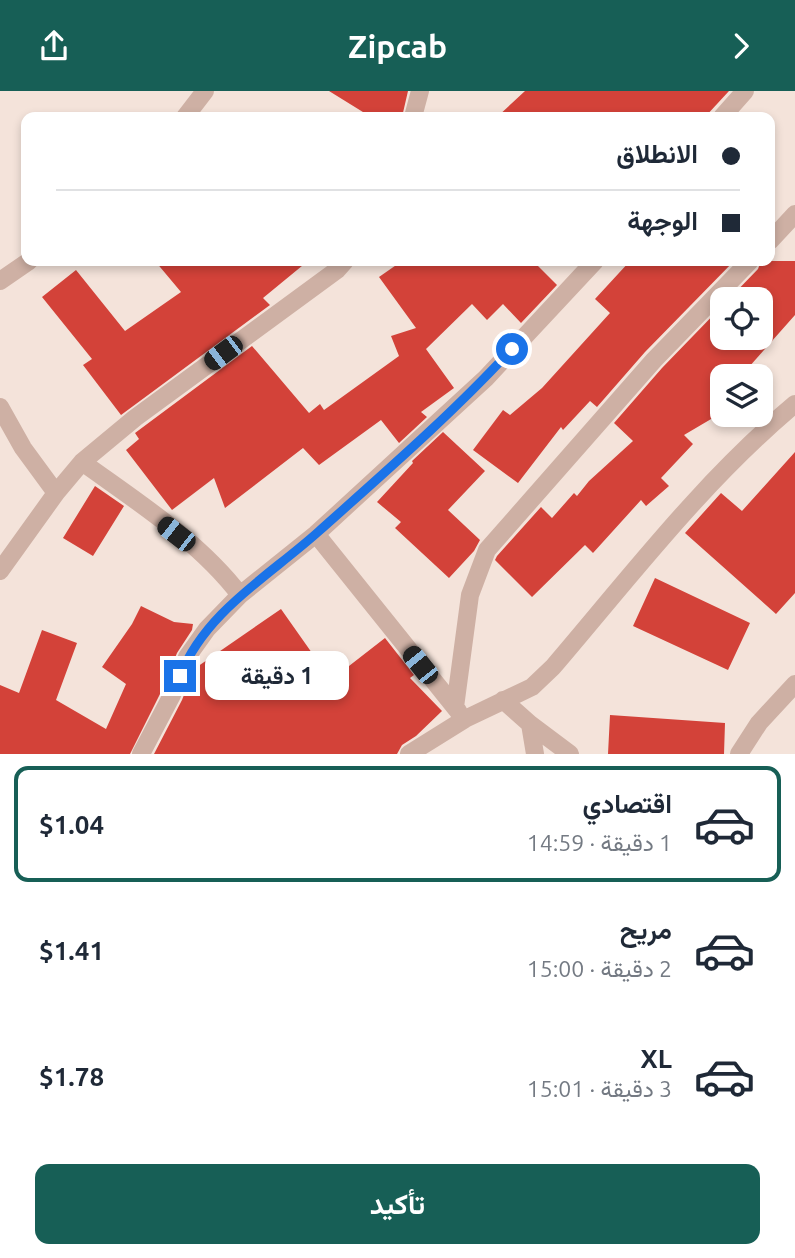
<!DOCTYPE html>
<html lang="ar">
<head>
<meta charset="utf-8">
<style>
	body { margin:0; font-family:Ubuntu,Vazirmatn,sans-serif; background:#f2f2f3; color:#1f2937; direction:rtl; height:100vh; display:flex; flex-direction:column; font-size:26px; white-space:nowrap }
	* { box-sizing:border-box; margin:0 }
	p { font-size:23px; color:#747a83 }
	.icon { flex:none; width:38px; height:38px; fill:none; stroke:currentColor; stroke-width:2; stroke-linecap:round; stroke-linejoin:round }
	.map { position:relative; height:663px; overflow:hidden; direction:ltr }
	.side { display:flex; flex-direction:column; background:#fff; flex:1 }
	.side>* { flex:none }
	.top-card { position:absolute; left:21px; top:21px; width:754px; height:154px; border-radius:14px; box-shadow:0 4px 10px #0003; direction:rtl; display:grid; align-content:center; height:154px; padding:0 35px; background:#fff }
	.buttons { position:absolute; left:710px; top:196px; display:grid; gap:14px }
	.buttons a { display:grid; place-items:center; width:63px; height:63px; border-radius:14px; background:#fff; box-shadow:0 4px 10px #0003; font-size:35px }
	.end { position:absolute; width:32px; height:32px; margin:-16px; border:9px solid #1a73e8; background:#fff; box-shadow:0 0 0 4px #fff }
	.from { border-radius:50% }
	.bubble { position:absolute; height:49px; border-radius:14px; background:#fff; box-shadow:0 4px 10px #0003; font-size:23px; font-weight:700; line-height:49px; text-align:center; direction:rtl }
	.car { position:absolute; width:21px; height:42px; margin:-21px -10px; border-radius:9px; box-shadow:0 0 5px 2px #0007; background:linear-gradient(#222 24%,#8ab4d8 0 40%,#222 0 76%,#8ab4d8 0 86%,#222 0) }
	.top-card b { display:flex; align-items:center; gap:24px; height:66px; font-size:26px }
	.top-card b+b { border-top:2px solid #e0e1e3 }
	.top-card i { width:18px; height:18px; background:#1f2937 }
	ul { padding:12px 0 0; list-style:none }
	li { display:flex; align-items:center; gap:21px; height:116px; margin:0 14px 10px; padding:0 21px; border:4px solid transparent; border-radius:14px }
	li div { flex:1 }
	li b { display:block; font-size:26px }
	li em { font-style:normal; font-weight:700 }
	li.current { border-color:#175f56 }
	li>.icon { width:63px; height:63px; stroke-width:1.5 }
	.primary-button { display:flex; gap:14px; margin-top:auto; padding:14px 35px }
	.primary-button a { flex:1; height:80px; border-radius:14px; background:#175f56; color:#fff; font-size:28px; font-weight:700; line-height:80px; text-align:center }
	header { display:flex; justify-content:space-between; align-items:center; height:91px; padding:0 35px; background:#175f56; color:#fff; font-size:32px; font-weight:700 }
	.map>svg:first-child { display:block }
	.building { fill:#d34239 }
	.lines { fill:none; stroke-linecap:round; stroke-linejoin:round }
	.street { stroke:#ceb0a4; stroke-width:18 }
	.route { stroke:#1a73e8; stroke-width:9 }
</style>
</head>
<body>
<header><svg class="icon" aria-label="forward" viewBox="0 0 24 24"><path d="M9 5l7 7-7 7"/></svg>Zipcab<svg class="icon" aria-label="share" viewBox="0 0 24 24"><path d="M12 15V3M7 8l5-5 5 5M5 13v7h14v-7"/></svg></header>
<div class="map">
<svg width="795" height="663" viewBox="0 0 795 663">
	<rect width="100%" height="100%" fill="#f4e3da"/>
	<!-- building -->
	<path class="building" d="M329,0H408L402,26H371Z
		M525,0H729L705,26H497Z
		M155,170H308L263,207L270,214L121,324L83,274L92,268L42,206L76,179L125,240L181,201Z
		M402,170H533L557,194L521,232L503,213L487,229L472,213L426,258L454,297L421,321L427,326L399,352L381,329L319,374L303,357L225,417L214,387L172,419L126,359L139,348L135,342L252,255L309,322L320,313L324,319L399,265L391,245L416,237L379,186Z
		M630,170H734L645,261L597,316L590,310L563,339L561,336L518,392L473,359L503,319L510,324L542,297L610,222L595,208Z
		M761,170H795V224L741,285H723V321L684,344L693,353L661,387L669,395L646,415L641,409L593,462L585,454L532,506L495,469L497,465L541,416L552,427L574,402L577,405L589,390L633,350L614,332L662,277L723,214V247H761V208H729L758,178Z
		M443,341L485,380L448,419L480,449L474,460L449,487L395,437L401,431L377,411L413,372L412,370Z
		M795,361V502L776,523L685,442L721,402L742,420Z
		M95,395L124,415L93,465L63,447Z
		M655,487L750,532L728,579L633,535Z
		M141,515L174,531L193,533L192,539L177,562L162,599L130,663H0V594L19,602L42,539L77,552L56,609L106,638L126,593L102,576L132,533Z
		M281,518L331,589L385,547L414,584L410,587L442,620L416,645L402,654L397,663H154L182,609L194,578Z
		M610,624L725,632L724,663H608Z"/>
	<g class="lines">
		<!-- street -->
		<path class="street" d="M185,26L205,0
			M413,26L420,0
			M722,26L745,0
			M770,150L795,123
			M0,190L29,170
			M0,316L23,357L56,402
			M82,371C136,410 199,450 240,504L207,538L187,566L172,604L141,663
			M316,443L458,620
			M0,480L56,402L82,371L135,327L337,179L345,170
			M240,504L316,443L486,287L595,170
			M503,609L530,633L570,663
			M455,616L470,504L487,459L654,269L750,170
			M530,633L535,663
			M409,663L465,628L532,596L553,576C630,486 703,390 795,313
			M739,663L759,632L795,593"/>
	</g>
	<g class="lines">
		<!-- route -->
		<path class="route" d="M180,585C205,521 269,485 318,441C384,382 452,323 512,258"/>
	</g>
</svg>
<div class="buttons">
<a><svg class="icon" aria-label="locate" viewBox="0 0 24 24"><circle cx="12" cy="12" r="6"/><path d="M12 2v4M12 18v4M2 12h4M18 12h4"/></svg></a>
<a><svg class="icon" aria-label="layers" viewBox="0 0 24 24"><path d="M12 4l9 5-9 5-9-5zM3 14l9 5 9-5"/></svg></a>
</div>
<i class="end from" style="left:512px;top:258px"></i>
<i class="end" style="left:180px;top:585px"></i>
<div class="bubble" style="left:205px;top:560px;width:144px">1 دقيقة</div>
<i class="car" style="left:223px;top:262px;rotate:233deg"></i>
<i class="car" style="left:176px;top:443px;rotate:308deg"></i>
<i class="car" style="left:420px;top:574px;rotate:321deg"></i>
<div class="top-card">
<b><i class="from"></i>الانطلاق</b>
<b><i></i>الوجهة</b>
</div>
</div>
<section class="side">
<ul>
<li class="current"><svg class="icon" aria-label="car" viewBox="0 0 24 24"><path d="M5 17H2v-5l4-1 3-4h7l3 4 3 1v5h-3M9 17h6M6 11h13"/><circle cx="7" cy="17" r="2"/><circle cx="17" cy="17" r="2"/></svg><div><b>اقتصادي</b><p>1 دقيقة · 14:59</p></div><em>$1.04</em></li>
<li><svg class="icon" aria-label="car" viewBox="0 0 24 24"><path d="M5 17H2v-5l4-1 3-4h7l3 4 3 1v5h-3M9 17h6M6 11h13"/><circle cx="7" cy="17" r="2"/><circle cx="17" cy="17" r="2"/></svg><div><b>مريح</b><p>2 دقيقة · 15:00</p></div><em>$1.41</em></li>
<li><svg class="icon" aria-label="car" viewBox="0 0 24 24"><path d="M5 17H2v-5l4-1 3-4h7l3 4 3 1v5h-3M9 17h6M6 11h13"/><circle cx="7" cy="17" r="2"/><circle cx="17" cy="17" r="2"/></svg><div><b>XL</b><p>3 دقيقة · 15:01</p></div><em>$1.78</em></li>
</ul>
<div class="primary-button"><a>تأكيد</a></div>
</section>
</body>
</html>
